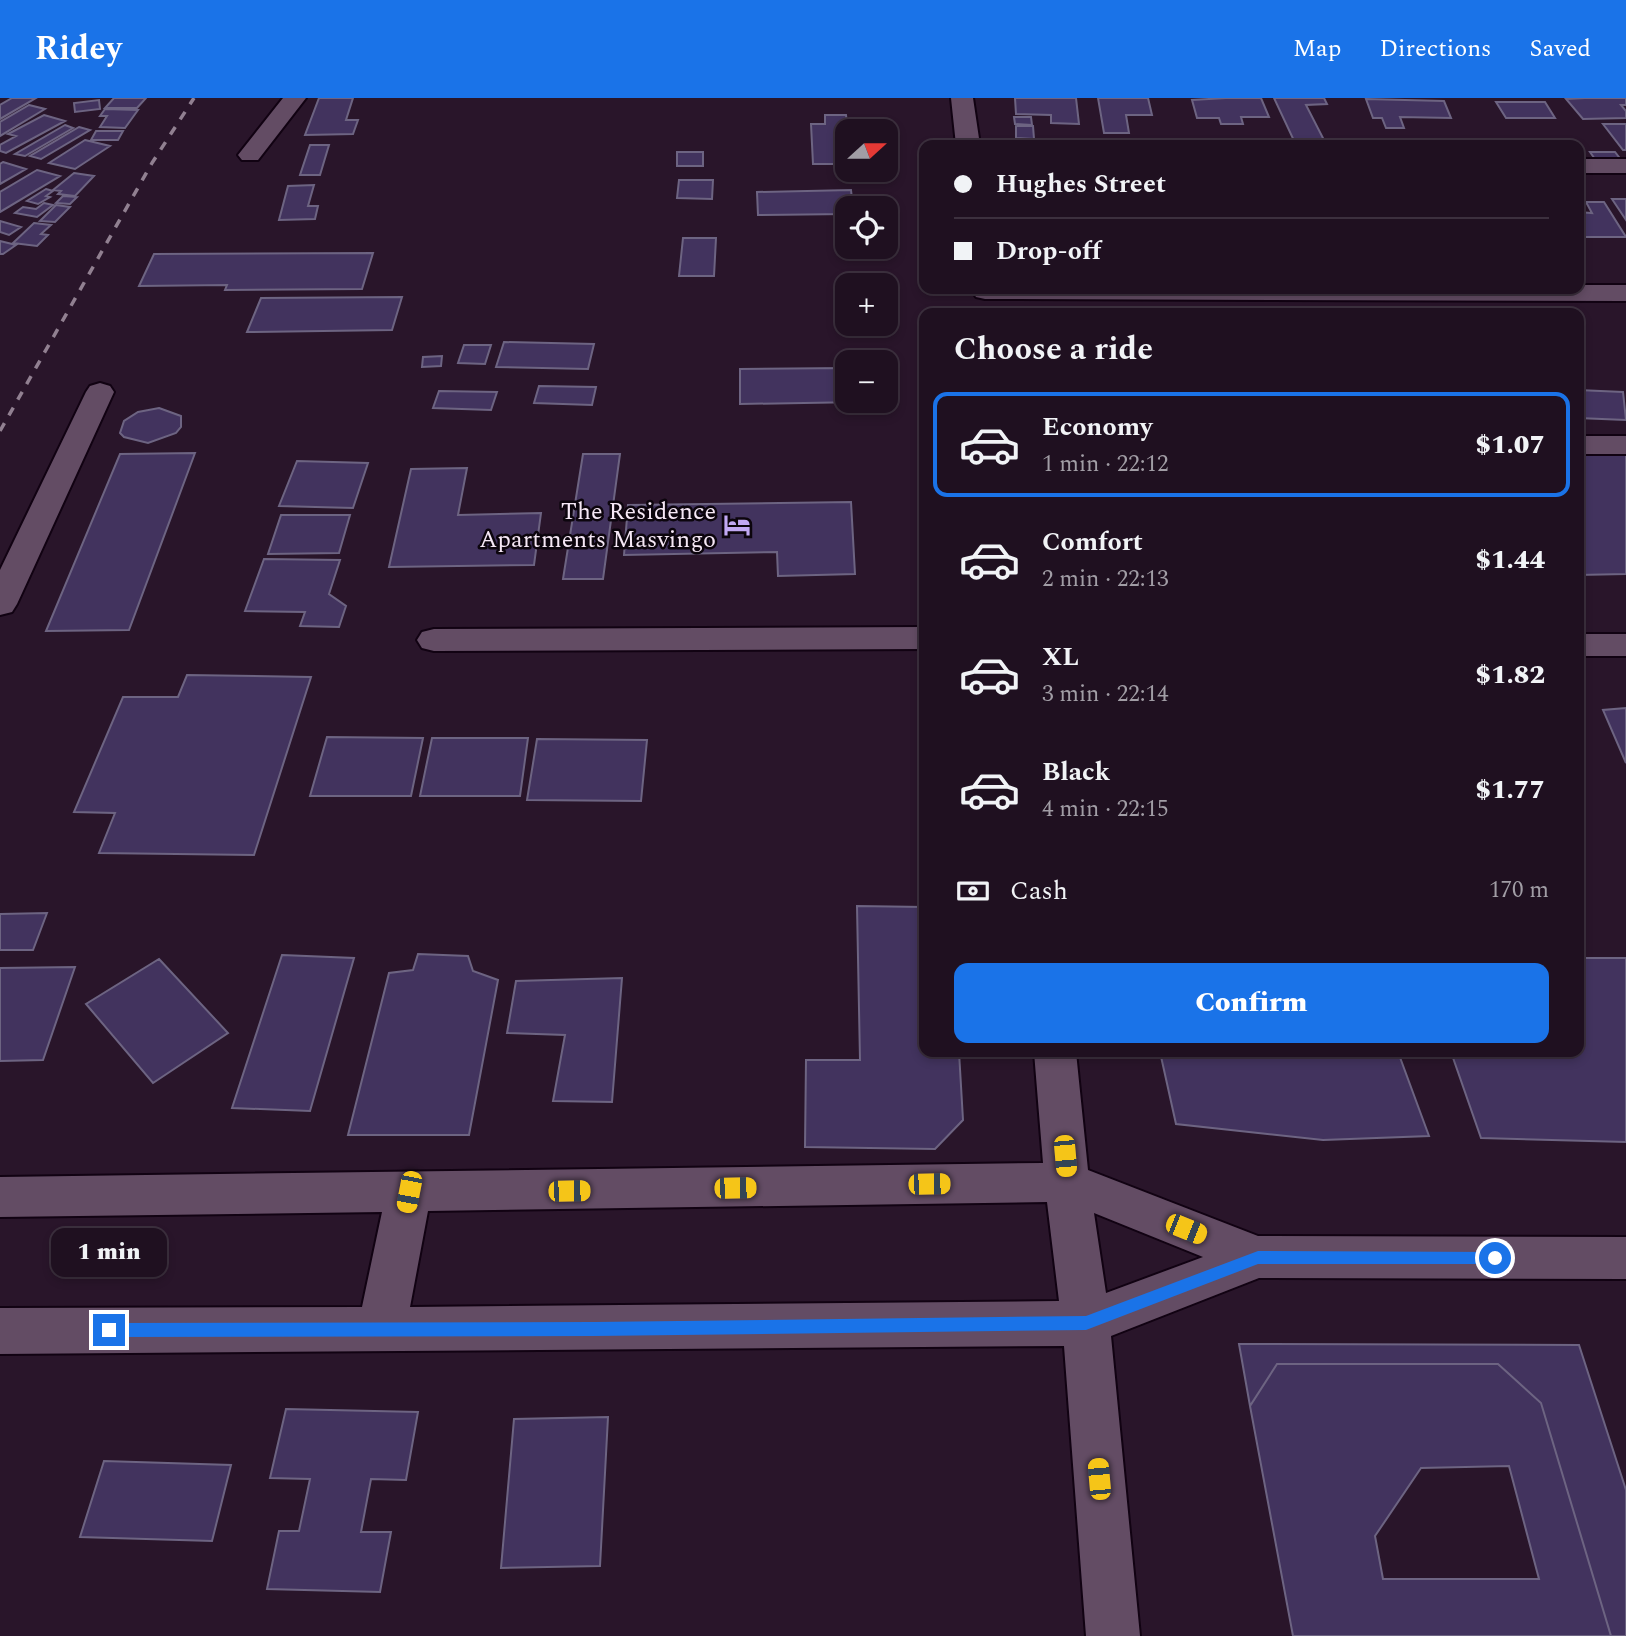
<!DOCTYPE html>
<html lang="en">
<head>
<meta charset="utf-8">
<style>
	body { margin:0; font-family:Spectral,serif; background:#271929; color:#f1f3f6; height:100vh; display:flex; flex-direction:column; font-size:26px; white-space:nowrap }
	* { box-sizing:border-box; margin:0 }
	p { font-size:23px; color:#a19da5 }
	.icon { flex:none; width:38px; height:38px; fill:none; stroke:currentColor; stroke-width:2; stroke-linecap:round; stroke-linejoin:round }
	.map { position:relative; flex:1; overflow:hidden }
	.side { position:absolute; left:919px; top:210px; width:665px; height:749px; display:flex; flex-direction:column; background:#1f1020; border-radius:14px; box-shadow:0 4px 10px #0003,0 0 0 2px #3c303e }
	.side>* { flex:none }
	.banner { position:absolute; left:919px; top:42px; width:665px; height:154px; border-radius:14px; box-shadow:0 4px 10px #0003,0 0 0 2px #3c303e; display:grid; align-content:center; height:154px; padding:0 35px; background:#1f1020 }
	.needle { width:46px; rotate:69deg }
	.controls { position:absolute; left:835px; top:21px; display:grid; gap:14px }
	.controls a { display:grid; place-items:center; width:63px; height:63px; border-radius:14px; background:#1f1020; box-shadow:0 4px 10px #0003,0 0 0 2px #3c303e; font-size:35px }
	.end { position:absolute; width:32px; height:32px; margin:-16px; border:9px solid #1a73e8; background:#fff; box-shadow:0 0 0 4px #fff }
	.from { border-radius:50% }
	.bubble { position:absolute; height:49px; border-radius:14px; background:#1f1020; box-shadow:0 4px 10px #0003,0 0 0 2px #3c303e; font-size:23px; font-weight:800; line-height:49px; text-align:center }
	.car { position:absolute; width:21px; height:42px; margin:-21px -10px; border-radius:9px; box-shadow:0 0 5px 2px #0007; background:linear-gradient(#f5c518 24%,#345 0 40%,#f5c518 0 76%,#345 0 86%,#f5c518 0) }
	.banner b { display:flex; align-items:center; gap:24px; height:66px; font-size:26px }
	.banner b+b { border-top:2px solid #3c303e }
	.banner i { width:18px; height:18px; background:#f1f3f6 }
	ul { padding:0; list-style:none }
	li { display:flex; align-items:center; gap:21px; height:105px; margin:0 14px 10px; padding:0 21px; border:4px solid transparent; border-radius:14px }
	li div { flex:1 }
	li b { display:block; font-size:26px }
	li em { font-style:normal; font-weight:800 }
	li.current { border-color:#1a73e8 }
	li>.icon { width:63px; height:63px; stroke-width:1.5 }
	h2 { padding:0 35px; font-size:32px; line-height:84px }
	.pay { display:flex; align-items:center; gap:18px; height:77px; padding:0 35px; font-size:26px }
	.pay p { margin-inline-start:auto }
	.button { display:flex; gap:14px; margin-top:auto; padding:14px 35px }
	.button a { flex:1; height:80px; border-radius:14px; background:#1a73e8; color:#fff; font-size:28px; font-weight:800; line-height:80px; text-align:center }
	header { display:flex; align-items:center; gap:42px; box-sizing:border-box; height:98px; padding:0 35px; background:#1a73e8; color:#fff }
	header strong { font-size:33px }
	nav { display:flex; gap:38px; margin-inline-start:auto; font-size:24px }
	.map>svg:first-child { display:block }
	.building { fill:#42335e; stroke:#6d6482; stroke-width:2; fill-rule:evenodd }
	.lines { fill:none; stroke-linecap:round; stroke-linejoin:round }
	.minor-casing { stroke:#110212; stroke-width:4 }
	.minor { fill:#634c64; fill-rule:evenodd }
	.rail { stroke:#918091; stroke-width:3.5; stroke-dasharray:9 9; stroke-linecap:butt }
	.route { fill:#1a73e8 }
	.labels { text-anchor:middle; stroke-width:5; stroke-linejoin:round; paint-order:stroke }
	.poi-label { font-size:24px; fill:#f6e8f6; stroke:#0c050d; text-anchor:end }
</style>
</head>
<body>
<header>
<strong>Ridey</strong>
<nav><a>Map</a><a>Directions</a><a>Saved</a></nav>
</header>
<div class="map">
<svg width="1626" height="1538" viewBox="0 0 1626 1538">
	<rect width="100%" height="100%" fill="#29152a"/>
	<!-- building -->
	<path class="building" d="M12,0H36L0,21V7Z
		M114,0H146L137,10H105Z
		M319,0H353L346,22H358L353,36L305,37Z
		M1015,0H1076L1079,26L1051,25V17L1016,16Z
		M1098,0H1148L1152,17H1126L1129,35H1104Z
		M1226,0H1261L1269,19H1241L1243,26H1221L1219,20H1197L1192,2Z
		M1274,0H1324L1327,6L1306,7L1326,46L1341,47H1296Z
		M1585,0H1626V7H1621L1626,13V20L1583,21L1566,1Z
		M1366,1L1444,3L1451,20L1400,19L1404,30H1386L1382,20H1373Z
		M99,2L100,11L75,14L74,5Z
		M1496,4H1545L1555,20H1506Z
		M29,7L45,11L0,38V24Z
		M105,11L138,12L125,30L100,29L107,18H100Z
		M44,17L65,23L6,55L0,53V47L16,38L8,36Z
		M825,17H846L847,25H858L859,33H847V66H813L811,26H825Z
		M1014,19H1031L1032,27L1015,26Z
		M1603,26H1626V52H1623Z
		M65,27L73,30L25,58L15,56Z
		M1016,28H1033L1034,41L1016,40Z
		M79,29L90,32L41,61L30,58Z
		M96,33H123L118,42H91Z
		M85,42L110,48L75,71L49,65Z
		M310,47H329L320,77H300Z
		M677,54H703V68H677Z
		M1590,54H1615L1622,63L1597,64Z
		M3,64L26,71L0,86V66Z
		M37,72L60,78L0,114V94Z
		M74,75L94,78L75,98L58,96L61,93L53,92Z
		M679,82H713L712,101L677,100Z
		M314,87L308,108H318L315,121L279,122L288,88Z
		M46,91L53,93L46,98L50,99L38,106L27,103Z
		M851,92L853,110H847V116L758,117L757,94Z
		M63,98L77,99L70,106L56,105Z
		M1612,101H1626V122Z
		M1586,104H1604L1626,139H1578V114L1592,115Z
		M44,105L53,107L37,119L15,115L23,109L36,111Z
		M56,107L70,109L55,124L40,123Z
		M0,123L21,129L9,137L0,134Z
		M34,125L51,127L41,136L48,137L37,148L13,145Z
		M683,140H716L714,178H679Z
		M0,143L16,147L3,156H0Z
		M373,155L362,191L225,192L227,187L139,188L154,156Z
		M402,199L392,232L247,234L261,200Z
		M504,244L594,246L588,271L496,269Z
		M464,247H491L485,266L458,265Z
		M442,258L441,268L422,269L423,259Z
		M847,270V303L861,304L740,306V271Z
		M539,288L596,289L592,307L534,305Z
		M1578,292L1623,294L1626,322L1578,320Z
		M439,293L497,294L491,312L433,310Z
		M159,310L181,318V329L176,335L148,345L124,339L120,335L124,323L138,314Z
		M1626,354V476L1578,477V355Z
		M195,355L129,532L46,533L120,356Z
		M583,356H620L603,481H563Z
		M297,363L368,365L353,410L279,408Z
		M467,370L458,417L541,415L534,467L389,469L411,371Z
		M851,404L855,476L778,478L777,454L624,457L628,407Z
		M281,417H350L339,455L268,456Z
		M264,461L340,462L329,496L346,508L339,529L300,528L305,514L245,513Z
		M187,577L311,579L254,757L99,755L115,715L74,714L123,599H178Z
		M1626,610V665L1603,612Z
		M327,639L423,640L411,698H310Z
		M432,640H528L520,698H420Z
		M537,641L647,642L641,703L527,702Z
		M857,808L924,809V954H959L963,1022L935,1051L805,1049L806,962H860Z
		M47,815L33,852H0V816Z
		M418,856L468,858L473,873L498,882L469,1037H348L389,875L413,872Z
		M282,857L354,860L310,1013L232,1010Z
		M1578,860H1626V1044L1481,1040L1451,954H1578Z
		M159,861L228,935L153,985L86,906Z
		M75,869L43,962L0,963V870Z
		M622,880L612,1004L553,1003L565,937L507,935L516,883Z
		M1160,954H1398L1429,1038L1323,1042L1176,1026Z
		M1239,1246L1579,1247L1626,1392V1538H1611L1541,1305L1498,1266H1277L1250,1308Z
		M1277,1266H1498L1541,1305L1611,1538H1293L1250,1308ZM1509,1368L1539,1481H1383L1375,1438L1421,1370Z
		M286,1311L418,1314L406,1382L371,1381L361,1434H391L380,1494L267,1491L279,1433H299L310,1381L270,1380Z
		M608,1319L600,1468L501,1470L514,1321Z
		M104,1363L231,1367L212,1443L80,1439Z"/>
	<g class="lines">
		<!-- minor casing -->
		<g class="minor-casing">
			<path id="minor" d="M283,0H306L258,62H242L238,57Z
				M951,0H973L980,47H956Z
				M1578,61H1626V75H1578Z
				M1578,187H1626V203L985,201L976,199L972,193L1578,191Z
				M100,285L110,288L114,294L17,506L12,514L0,517V472L86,294L90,288Z
				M1578,338H1626V356H1578Z
				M924,529V551L434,553L422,550L417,542L422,534L434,531Z
				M1578,536H1626V558H1578Z
				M1034,954H1076L1088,1072L1258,1138L1626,1139V1181L1259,1180L1111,1238L1140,1538H1086L1064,1248L0,1256V1210L362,1209L382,1114L0,1119V1079L1043,1065ZM1047,1104L1059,1203L410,1209L428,1113ZM1094,1115L1203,1159L1106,1195Z"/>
		</g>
		<!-- minor -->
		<use href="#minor" class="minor"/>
		<!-- rail -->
		<path class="rail" d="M0,333L152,65L194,0"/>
	</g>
	<!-- route -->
	<path class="route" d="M1258,1153L1495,1154L1502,1160L1495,1166H1258L1086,1232L594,1238L109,1239L102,1232L109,1225L594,1224L1086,1218Z"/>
	<!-- icons -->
	<defs>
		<g id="hotel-bare" transform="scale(2.1)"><path d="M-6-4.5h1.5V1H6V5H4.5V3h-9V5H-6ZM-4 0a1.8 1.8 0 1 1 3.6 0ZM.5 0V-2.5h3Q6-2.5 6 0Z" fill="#c1a8f3" stroke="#0c050d" stroke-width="2.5" paint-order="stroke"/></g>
	</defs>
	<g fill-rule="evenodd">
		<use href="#hotel-bare" x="737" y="427"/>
	</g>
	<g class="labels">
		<!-- poi labels -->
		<g class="poi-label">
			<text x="716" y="421">The Residence<tspan x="716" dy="28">Apartments Masvingo</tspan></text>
		</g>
	</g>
</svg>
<div class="controls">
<a><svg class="needle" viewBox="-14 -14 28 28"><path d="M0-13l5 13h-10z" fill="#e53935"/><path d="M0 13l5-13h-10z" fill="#a19da5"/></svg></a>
<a><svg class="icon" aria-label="locate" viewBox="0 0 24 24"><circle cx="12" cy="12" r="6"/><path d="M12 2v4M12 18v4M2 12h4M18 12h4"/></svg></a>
<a>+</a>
<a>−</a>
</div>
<i class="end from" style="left:1495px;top:1160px"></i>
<i class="end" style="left:109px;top:1232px"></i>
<div class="bubble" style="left:51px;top:1130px;width:116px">1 min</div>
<i class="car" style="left:1065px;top:1058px;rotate:175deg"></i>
<i class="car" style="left:929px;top:1086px;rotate:89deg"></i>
<i class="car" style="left:735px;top:1090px;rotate:89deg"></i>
<i class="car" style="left:569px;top:1093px;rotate:89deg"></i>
<i class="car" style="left:409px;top:1094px;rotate:191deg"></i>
<i class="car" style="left:1186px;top:1131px;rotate:112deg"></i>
<i class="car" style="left:1099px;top:1381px;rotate:355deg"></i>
<div class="banner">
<b><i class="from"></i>Hughes Street</b>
<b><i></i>Drop-off</b>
</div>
<section class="side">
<h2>Choose a ride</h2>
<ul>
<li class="current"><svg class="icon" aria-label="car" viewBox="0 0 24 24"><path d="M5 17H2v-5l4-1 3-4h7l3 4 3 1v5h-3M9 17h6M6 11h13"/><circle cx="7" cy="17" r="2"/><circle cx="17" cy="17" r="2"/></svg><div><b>Economy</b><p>1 min · 22:12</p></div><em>$1.07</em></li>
<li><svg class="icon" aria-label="car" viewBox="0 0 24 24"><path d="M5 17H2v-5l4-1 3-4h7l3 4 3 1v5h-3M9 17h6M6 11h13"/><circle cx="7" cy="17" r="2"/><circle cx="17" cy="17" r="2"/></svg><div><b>Comfort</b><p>2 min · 22:13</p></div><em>$1.44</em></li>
<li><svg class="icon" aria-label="car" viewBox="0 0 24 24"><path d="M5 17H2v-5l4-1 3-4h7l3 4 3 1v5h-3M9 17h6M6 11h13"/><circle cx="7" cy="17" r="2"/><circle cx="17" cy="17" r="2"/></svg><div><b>XL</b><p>3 min · 22:14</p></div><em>$1.82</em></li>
<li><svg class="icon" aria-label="car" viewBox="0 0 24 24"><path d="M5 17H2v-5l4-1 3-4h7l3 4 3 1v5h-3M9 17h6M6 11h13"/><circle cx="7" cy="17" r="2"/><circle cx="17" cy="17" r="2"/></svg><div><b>Black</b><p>4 min · 22:15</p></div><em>$1.77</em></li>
</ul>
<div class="pay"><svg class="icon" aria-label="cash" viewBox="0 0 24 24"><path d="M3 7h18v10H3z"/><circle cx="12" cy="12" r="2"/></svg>Cash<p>170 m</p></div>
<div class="button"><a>Confirm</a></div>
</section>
</div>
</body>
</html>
